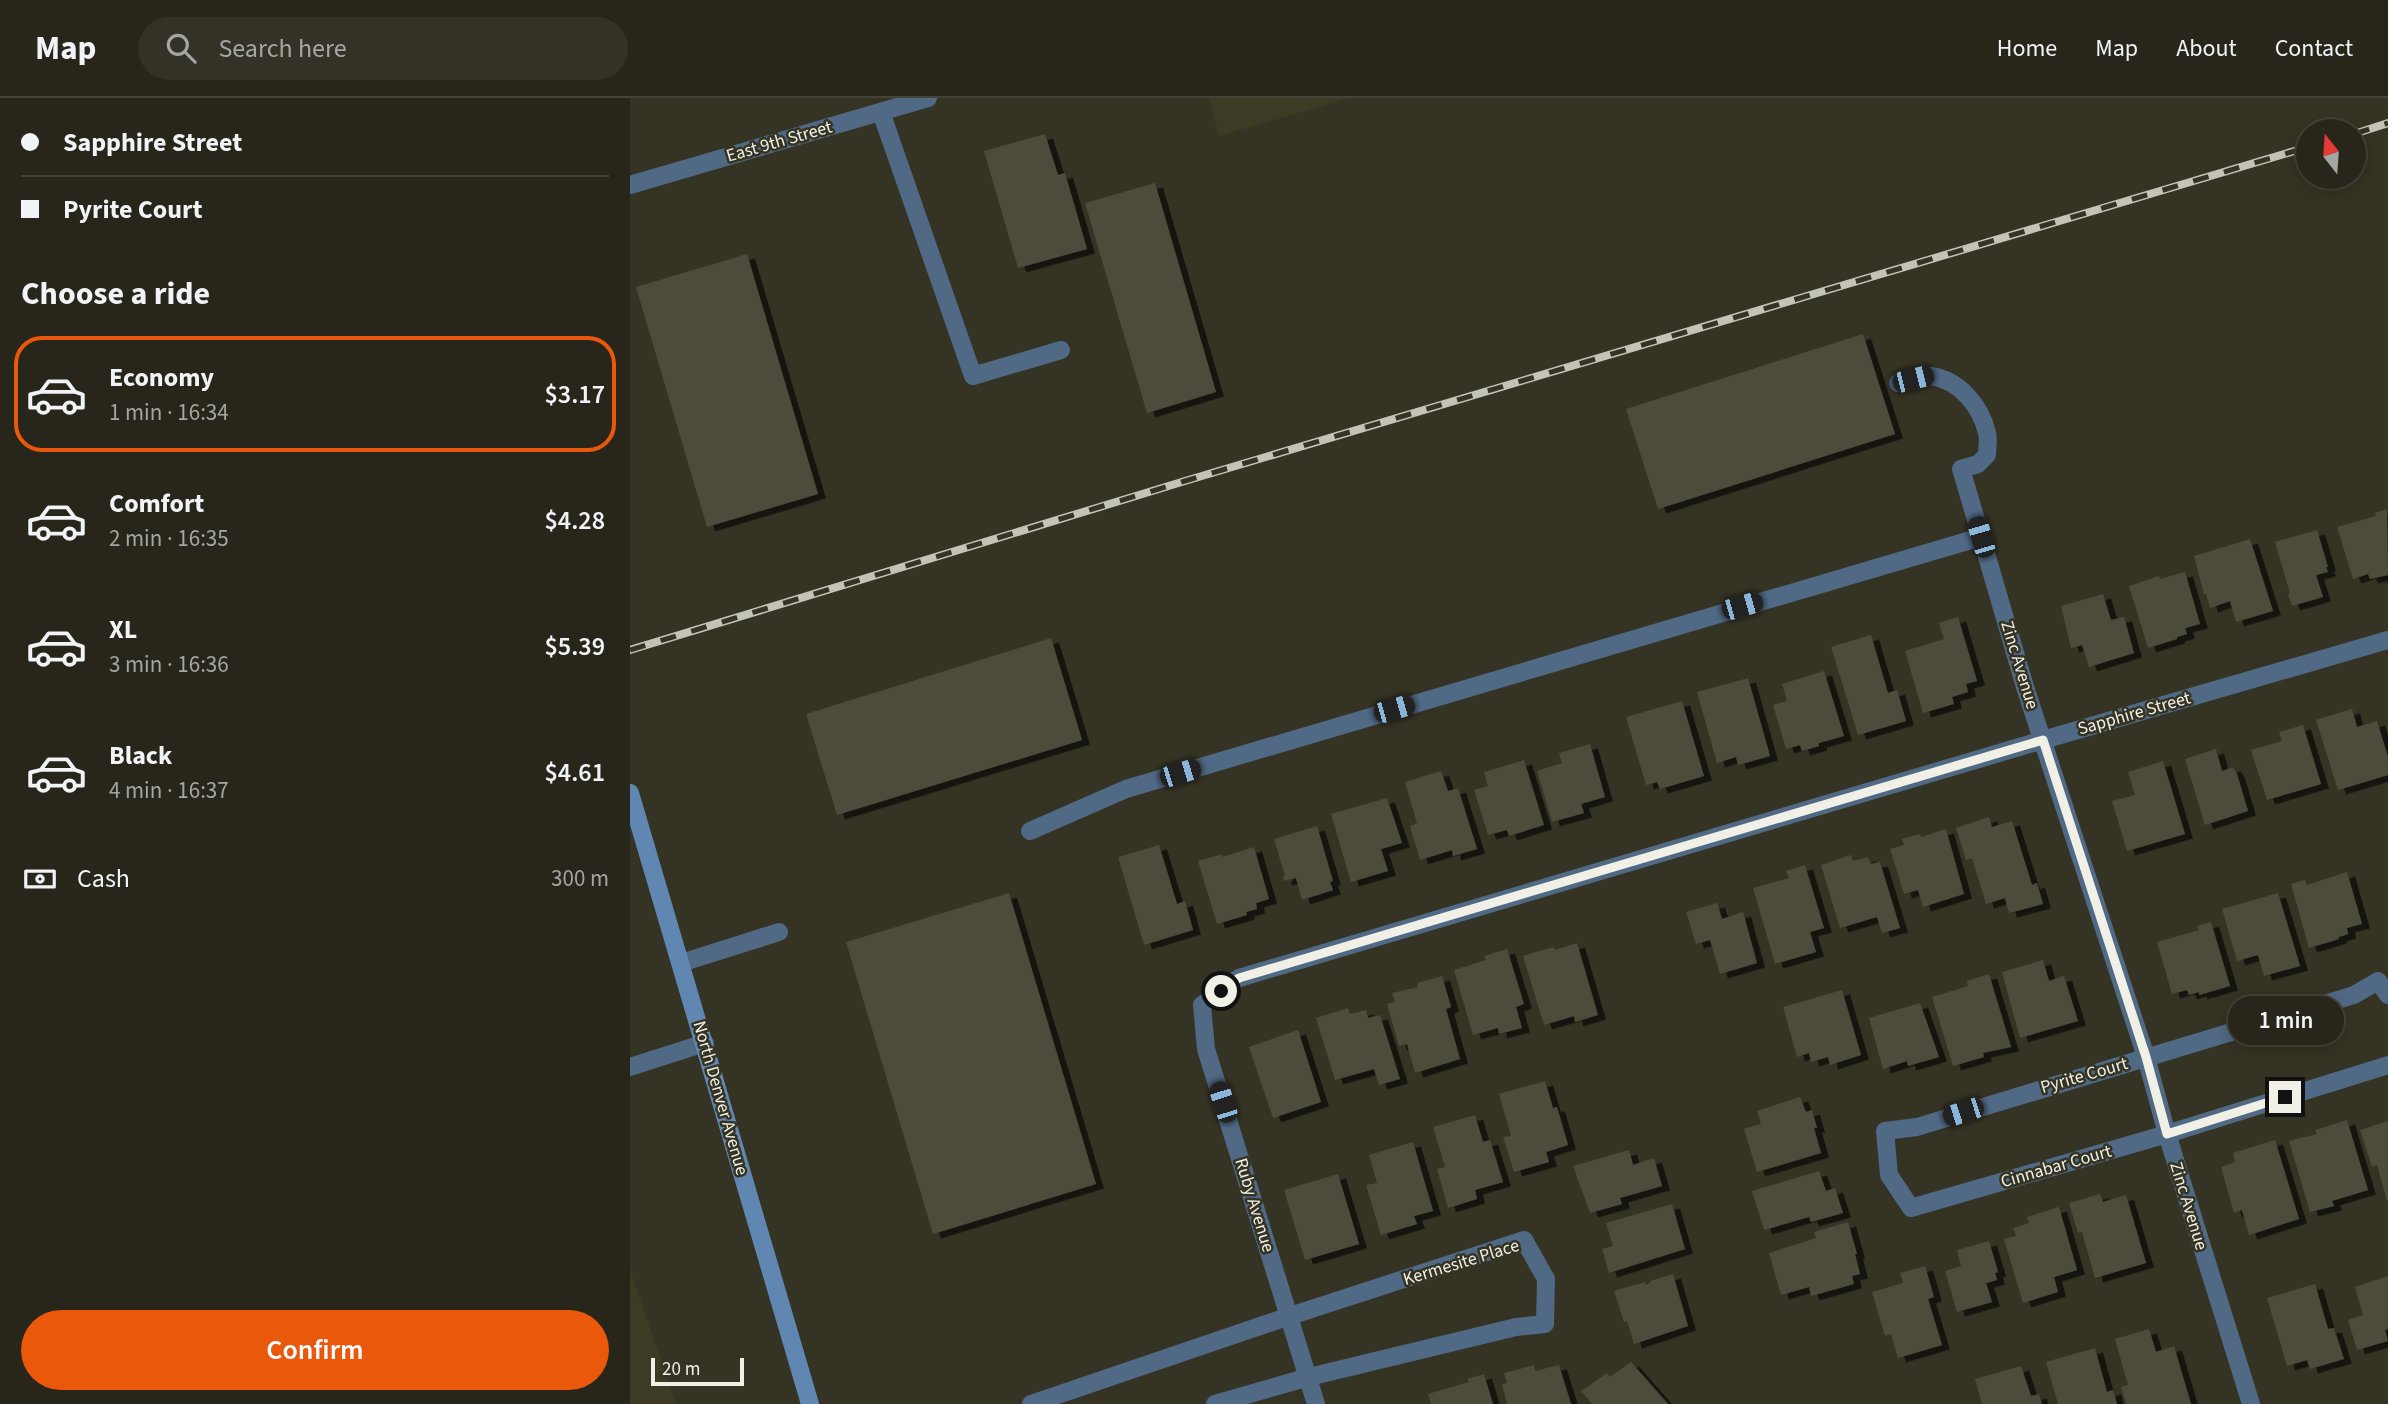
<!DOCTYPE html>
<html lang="en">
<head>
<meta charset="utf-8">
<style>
	body { margin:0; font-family:"Source Sans 3",sans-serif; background:#343227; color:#f1f3f6; height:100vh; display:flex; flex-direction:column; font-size:26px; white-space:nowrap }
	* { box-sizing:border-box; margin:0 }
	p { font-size:23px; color:#a5a5a2 }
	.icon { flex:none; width:38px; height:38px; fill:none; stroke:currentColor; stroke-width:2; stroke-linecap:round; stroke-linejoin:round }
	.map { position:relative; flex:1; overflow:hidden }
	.panel { display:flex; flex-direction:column; background:#28261a; width:630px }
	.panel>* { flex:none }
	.banner { display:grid; align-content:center; height:154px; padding:0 21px; background:#28261a }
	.needle { width:46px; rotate:343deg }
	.fabs { position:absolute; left:1666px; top:21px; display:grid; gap:14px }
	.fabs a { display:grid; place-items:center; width:70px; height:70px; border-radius:50%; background:#28261a; box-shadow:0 4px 18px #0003,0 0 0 2px #444339; font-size:35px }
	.scale { position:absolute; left:21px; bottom:18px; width:93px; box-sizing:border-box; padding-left:7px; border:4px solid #f1f0e6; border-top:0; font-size:19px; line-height:24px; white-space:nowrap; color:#f1f0e6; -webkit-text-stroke:5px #353323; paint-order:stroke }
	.end { position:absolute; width:32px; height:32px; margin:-16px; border:9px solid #f1f0e6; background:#111; box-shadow:0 0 0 4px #111 }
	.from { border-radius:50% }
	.bubble { position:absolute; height:49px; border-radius:24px; background:#28261a; box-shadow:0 4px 18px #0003,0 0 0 2px #444339; font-size:23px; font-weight:600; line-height:49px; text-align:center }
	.car { position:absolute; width:21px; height:42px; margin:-21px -10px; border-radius:9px; box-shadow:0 0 5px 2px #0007; background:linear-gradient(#222 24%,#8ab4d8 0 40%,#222 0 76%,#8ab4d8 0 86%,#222 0) }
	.banner b { display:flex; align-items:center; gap:24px; height:66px; font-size:26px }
	.banner b+b { border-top:2px solid #444339 }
	.banner i { width:18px; height:18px; background:#f1f3f6 }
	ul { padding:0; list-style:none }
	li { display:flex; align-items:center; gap:21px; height:116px; margin:0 14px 10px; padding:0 7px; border:4px solid transparent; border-radius:28px }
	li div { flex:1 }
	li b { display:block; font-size:26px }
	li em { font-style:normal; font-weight:600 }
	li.current { border-color:#ea580c }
	li>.icon { width:63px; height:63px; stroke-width:1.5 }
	h2 { padding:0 21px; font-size:32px; line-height:84px }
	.pay { display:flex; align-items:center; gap:18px; height:77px; padding:0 21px; font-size:26px }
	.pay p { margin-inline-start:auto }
	.button { display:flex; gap:14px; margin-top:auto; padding:14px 21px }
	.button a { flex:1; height:80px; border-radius:42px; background:#ea580c; color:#fff; font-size:28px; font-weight:600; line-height:80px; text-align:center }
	header { display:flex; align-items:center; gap:42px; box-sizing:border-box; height:98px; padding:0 35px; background:#28261a; border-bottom:2px solid #444339 }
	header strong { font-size:33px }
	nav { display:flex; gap:38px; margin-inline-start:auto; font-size:24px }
	.search { width:490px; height:63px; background:#343227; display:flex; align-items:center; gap:18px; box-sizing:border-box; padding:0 24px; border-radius:38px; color:#a5a5a2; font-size:26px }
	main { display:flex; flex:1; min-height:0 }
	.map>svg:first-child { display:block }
	.built { fill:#3d3b23 }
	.building { fill:#4d4b3a; filter:url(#shadow) }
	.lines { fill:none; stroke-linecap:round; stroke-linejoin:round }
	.service { stroke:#506985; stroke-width:18 }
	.minor { stroke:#506985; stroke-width:18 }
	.secondary { stroke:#5f87b2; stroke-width:18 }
	.rail-casing { stroke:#c4c3b8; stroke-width:8 }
	.rail { stroke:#353323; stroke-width:5; stroke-dasharray:16; stroke-linecap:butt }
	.route { stroke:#f1f0e6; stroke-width:9 }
	.labels { text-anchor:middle; stroke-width:5; stroke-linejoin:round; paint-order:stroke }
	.street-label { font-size:18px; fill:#f1f0e6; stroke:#353323 }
</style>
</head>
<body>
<header>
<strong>Map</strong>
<div class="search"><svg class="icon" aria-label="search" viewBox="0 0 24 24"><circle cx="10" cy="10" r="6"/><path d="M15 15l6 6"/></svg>Search here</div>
<nav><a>Home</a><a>Map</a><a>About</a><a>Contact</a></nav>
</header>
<main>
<section class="panel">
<div class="banner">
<b><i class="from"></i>Sapphire Street</b>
<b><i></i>Pyrite Court</b>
</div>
<h2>Choose a ride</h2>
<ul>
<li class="current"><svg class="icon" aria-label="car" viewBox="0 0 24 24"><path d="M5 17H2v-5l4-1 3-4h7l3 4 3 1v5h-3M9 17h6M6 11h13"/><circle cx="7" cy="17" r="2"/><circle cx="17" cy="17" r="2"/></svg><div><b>Economy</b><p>1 min · 16:34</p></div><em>$3.17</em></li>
<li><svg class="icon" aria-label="car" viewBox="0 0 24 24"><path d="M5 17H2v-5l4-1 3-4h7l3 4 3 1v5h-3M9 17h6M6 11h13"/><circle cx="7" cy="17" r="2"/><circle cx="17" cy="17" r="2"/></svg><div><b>Comfort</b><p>2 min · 16:35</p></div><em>$4.28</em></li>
<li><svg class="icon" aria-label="car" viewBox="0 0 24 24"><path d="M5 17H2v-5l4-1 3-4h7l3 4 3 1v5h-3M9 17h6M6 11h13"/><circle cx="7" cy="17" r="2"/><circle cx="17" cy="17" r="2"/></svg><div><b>XL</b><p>3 min · 16:36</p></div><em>$5.39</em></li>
<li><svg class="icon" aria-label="car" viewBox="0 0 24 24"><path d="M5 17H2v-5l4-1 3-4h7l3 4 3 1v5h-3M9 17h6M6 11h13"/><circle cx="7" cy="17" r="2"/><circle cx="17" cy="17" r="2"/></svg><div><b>Black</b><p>4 min · 16:37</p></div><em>$4.61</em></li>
</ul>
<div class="pay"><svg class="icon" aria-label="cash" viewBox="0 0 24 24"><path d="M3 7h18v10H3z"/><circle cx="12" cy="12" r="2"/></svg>Cash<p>300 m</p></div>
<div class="button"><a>Confirm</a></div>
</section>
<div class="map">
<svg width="1758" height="1306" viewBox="0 0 1758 1306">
	<defs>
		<filter id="shadow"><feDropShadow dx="8" dy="4.5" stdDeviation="0" flood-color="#0009"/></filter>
	</defs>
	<rect width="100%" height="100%" fill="#353323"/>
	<!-- built -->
	<path class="built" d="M579,0H721L589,38Z
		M0,1171L46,1306H0Z"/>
	<!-- building -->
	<path class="building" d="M415,36L428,77L435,75L457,151L388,170L354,53Z
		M525,85L586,294L517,315L455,105Z
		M117,156L188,396L77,429L6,189Z
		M1233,236L1265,336L1028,411L996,311Z
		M1757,411L1758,477L1740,481L1738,476L1723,481L1707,429L1746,418L1745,415Z
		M1687,432L1698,469H1696L1698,474L1686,477L1693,499L1662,508L1658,496L1660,495L1645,444Z
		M1620,441L1643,513L1606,524L1600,503L1580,510L1576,496H1574L1564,458Z
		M1555,474L1570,526L1555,530L1557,536L1547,539V541L1518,550L1499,488L1529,478L1530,481Z
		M1473,496L1481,522L1494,519L1504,555L1459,569L1452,547L1441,550L1431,508Z
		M1328,519L1347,583L1336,586L1338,594L1322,599L1324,606L1293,615L1275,553L1314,541L1309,525Z
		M1241,537L1258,595L1267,592L1276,623L1228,637L1201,549Z
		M421,540L452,642L207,717L176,616Z
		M1194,573L1214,638L1189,645V648L1172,653L1170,647L1156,651L1143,607L1157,603L1152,586Z
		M1118,580L1140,658L1108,667L1106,659L1087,665L1067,594Z
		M1052,603L1074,678L1030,691L1027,684L1016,687L996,619Z
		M1722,611L1727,629L1747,623L1758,659V677L1708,692L1686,622Z
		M1673,627L1691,686L1637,702L1621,652L1652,643L1649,634Z
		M960,646L975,699L951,706L954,715L922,724L907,673L932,665L929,655Z
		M1586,651L1592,673L1603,669L1607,676L1618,713L1575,727L1555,661Z
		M894,662L914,727L879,738L877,732L858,737L844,692L858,688L854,674Z
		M1533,663L1555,736L1497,753L1482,703L1505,697L1498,674Z
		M811,673L818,693L828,690L847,751L823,758L822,752L790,762L780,728L787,725L775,684Z
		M757,700L772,745L751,751L758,773L721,784L701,716Z
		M1359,719L1362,729L1382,723L1402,787L1407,785L1413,806L1379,815L1375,800L1356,806L1342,760L1336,762L1326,730Z
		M687,728L703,783L700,784L703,792L672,802L666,780L654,783L653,779L655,778L644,741Z
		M1316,731L1334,796L1293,809L1288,792L1274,796L1260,751L1274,747L1272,741L1290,736L1291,739Z
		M529,747L547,806L555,803L563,832L514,847L488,759Z
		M624,749L639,801L626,805L627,811L616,814L617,817L587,826L568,763L592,756V759Z
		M1221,757L1223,763L1238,759L1241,766L1250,764L1270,830L1252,835L1247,819L1210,830L1191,767Z
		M1175,767L1194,830L1180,834L1186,854L1145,866L1123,790L1159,780L1156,773Z
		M1717,774L1732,826L1717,830L1718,836L1709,839V841L1679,850L1661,786L1675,782L1677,787Z
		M379,795L466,1086L303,1136L216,844Z
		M1648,795L1670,868L1634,878L1628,857L1607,863L1592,811Z
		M1087,805L1092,821L1113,814L1127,865L1090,876L1080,842L1066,846L1056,814Z
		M1581,824L1600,888L1569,897V894L1559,897L1557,892L1542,896L1527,844L1569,832L1567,828Z
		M947,845L968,917L945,924L944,918L914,927L893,858L923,849L925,852Z
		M877,851L894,906L886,909L892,930L869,936L868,930L843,937L824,872L856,862L854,858Z
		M1413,862L1419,883L1434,878L1448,923L1390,940L1372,874Z
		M1359,876L1381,949L1353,955L1354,959L1323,968L1302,899L1338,888L1337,883Z
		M812,878L821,909L816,911L830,961L785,975L777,946L769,948L757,906L765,904L762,895L788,889L787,885Z
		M1212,892L1231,957L1200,967L1198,959L1181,964L1179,955L1167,959L1153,909Z
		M1290,905L1309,959L1278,968L1277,963L1253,971L1239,920Z
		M718,910L720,916L736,912L738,920L750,917L770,981L749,987L744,971L705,982L686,920Z
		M668,932L691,1004L643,1020L619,949Z
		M915,983L923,1010L927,1009L938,1047L916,1054L919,1064L884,1074L873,1039L881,1038L869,996Z
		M1170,999L1176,1014L1182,1012L1187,1030H1184L1191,1055L1127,1074L1114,1031L1131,1026L1127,1013Z
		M845,1017L853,1044L860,1042L873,1084L845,1092L847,1101L818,1110L807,1071L815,1069L803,1029Z
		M1717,1022L1738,1092L1702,1103L1704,1108L1680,1114L1659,1043L1687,1036L1685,1032Z
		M1758,1023V1103H1757L1747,1067L1742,1069L1730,1032Z
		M1645,1042L1669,1121L1619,1137L1612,1112L1604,1115L1591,1069L1605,1064L1603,1055Z
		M783,1044L803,1113L784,1118L787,1126L751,1137L736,1087L747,1085L739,1057Z
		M999,1052L1003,1067L1024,1060L1032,1088L990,1100L992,1106L960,1115L943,1068Z
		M1189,1073L1196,1093L1205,1090L1213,1115L1181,1124L1179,1119L1134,1132L1122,1093Z
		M708,1076L729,1146L675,1162L654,1092Z
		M1470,1096L1473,1104L1496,1097L1516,1165L1465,1180L1452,1134L1448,1135L1439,1105Z
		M1042,1106L1055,1151L979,1175L972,1151L983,1148L976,1125Z
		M1429,1109L1447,1172L1424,1179L1428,1194L1393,1205L1374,1141L1386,1138L1383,1130L1399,1125L1397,1119Z
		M1218,1124L1227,1156H1225L1230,1176L1222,1178L1224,1186L1181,1198L1179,1189L1151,1197L1139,1155L1186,1140L1184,1134Z
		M1359,1143L1368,1174L1365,1175L1367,1182L1356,1185L1362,1204L1327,1214L1315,1173L1331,1168L1327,1152Z
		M1295,1168L1304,1199L1298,1201L1312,1247L1268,1260L1261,1236L1255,1238L1242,1194L1273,1185L1270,1175Z
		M1043,1176L1058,1228L1004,1246L997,1223L994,1224L984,1193L1015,1184V1187L1020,1185V1183Z
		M1758,1178V1231L1755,1232L1758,1243L1727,1252L1718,1222L1733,1217L1725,1189Z
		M1685,1186L1698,1231L1704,1230L1714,1261L1680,1271L1677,1262L1657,1268L1637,1200Z
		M1519,1231L1526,1254L1544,1248L1561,1306H1496L1491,1289L1498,1287L1485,1241Z
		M1465,1250L1477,1294L1483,1292L1487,1306H1428L1416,1264Z
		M1001,1264L1038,1306H962L951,1293L977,1275L980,1279Z
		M904,1267L905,1273L929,1267L941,1306H877L872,1286L877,1285L874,1275Z
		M1391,1268L1401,1298L1409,1296L1412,1306H1352L1345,1281Z
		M854,1276L863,1306H801L798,1296L839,1284L837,1281Z"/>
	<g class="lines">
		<!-- service -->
		<path class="service" d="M251,14L343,278L431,252
			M1268,285C1278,283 1291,277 1301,278C1329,282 1351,308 1357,335C1359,342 1357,350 1357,357L1348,366L1331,371L1360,469
			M51,865L149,834"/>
		<!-- minor -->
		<path class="minor" d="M0,87L298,0
			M1360,469L1395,589L1516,959L1537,1036L1621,1306
			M400,733L496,691L1351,439
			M1758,897L1748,883L1724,897L1287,1029L1255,1033L1259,1077L1281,1110L1537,1036L1758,967
			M0,969L75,945
			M401,1306L660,1218L894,1142L916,1181L915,1226L886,1229L679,1279L585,1306
			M686,1306L576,951L572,907L609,880L1413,642L1758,542"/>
		<!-- secondary -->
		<path class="secondary" d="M0,695L180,1306"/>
		<!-- rail casing -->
		<g class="rail-casing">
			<path id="rail" d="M1724,36L1758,25
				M0,552L555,383L1678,49"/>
		</g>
		<!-- rail -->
		<use href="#rail" class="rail"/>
	</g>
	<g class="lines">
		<!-- route -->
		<path class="route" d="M591,893L609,880L1413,642L1516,959L1537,1036L1655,999"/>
	</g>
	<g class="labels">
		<!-- street labels -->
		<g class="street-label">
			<text transform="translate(149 43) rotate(-16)" y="6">East 9th Street</text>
			<text transform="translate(1390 567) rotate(73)" y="6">Zinc Avenue</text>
			<text transform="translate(1504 615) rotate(-16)" y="6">Sapphire Street</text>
			<text transform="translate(1454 977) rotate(-16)" y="6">Pyrite Court</text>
			<text transform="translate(91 1000) rotate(74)" y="6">North Denver Avenue</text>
			<text transform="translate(1426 1068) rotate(-16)" y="6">Cinnabar Court</text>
			<text transform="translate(625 1107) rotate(73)" y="6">Ruby Avenue</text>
			<text transform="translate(1559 1108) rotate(73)" y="6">Zinc Avenue</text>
			<text transform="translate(831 1164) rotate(-17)" y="6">Kermesite Place</text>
		</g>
	</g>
</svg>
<div class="fabs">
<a><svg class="needle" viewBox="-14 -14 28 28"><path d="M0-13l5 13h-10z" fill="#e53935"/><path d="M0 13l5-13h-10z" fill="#a5a5a2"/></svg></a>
</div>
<div class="scale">20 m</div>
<i class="end from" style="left:591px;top:893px"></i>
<i class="end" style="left:1655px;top:999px"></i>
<div class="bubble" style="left:1598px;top:898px;width:116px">1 min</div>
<i class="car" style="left:1283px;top:281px;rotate:76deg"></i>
<i class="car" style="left:1351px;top:439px;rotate:344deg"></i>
<i class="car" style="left:1112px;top:508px;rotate:74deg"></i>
<i class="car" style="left:764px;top:611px;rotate:74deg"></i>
<i class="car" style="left:550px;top:675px;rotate:73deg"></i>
<i class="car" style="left:593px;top:1004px;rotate:342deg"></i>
<i class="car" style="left:1333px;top:1014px;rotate:252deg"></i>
</div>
</main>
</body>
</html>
